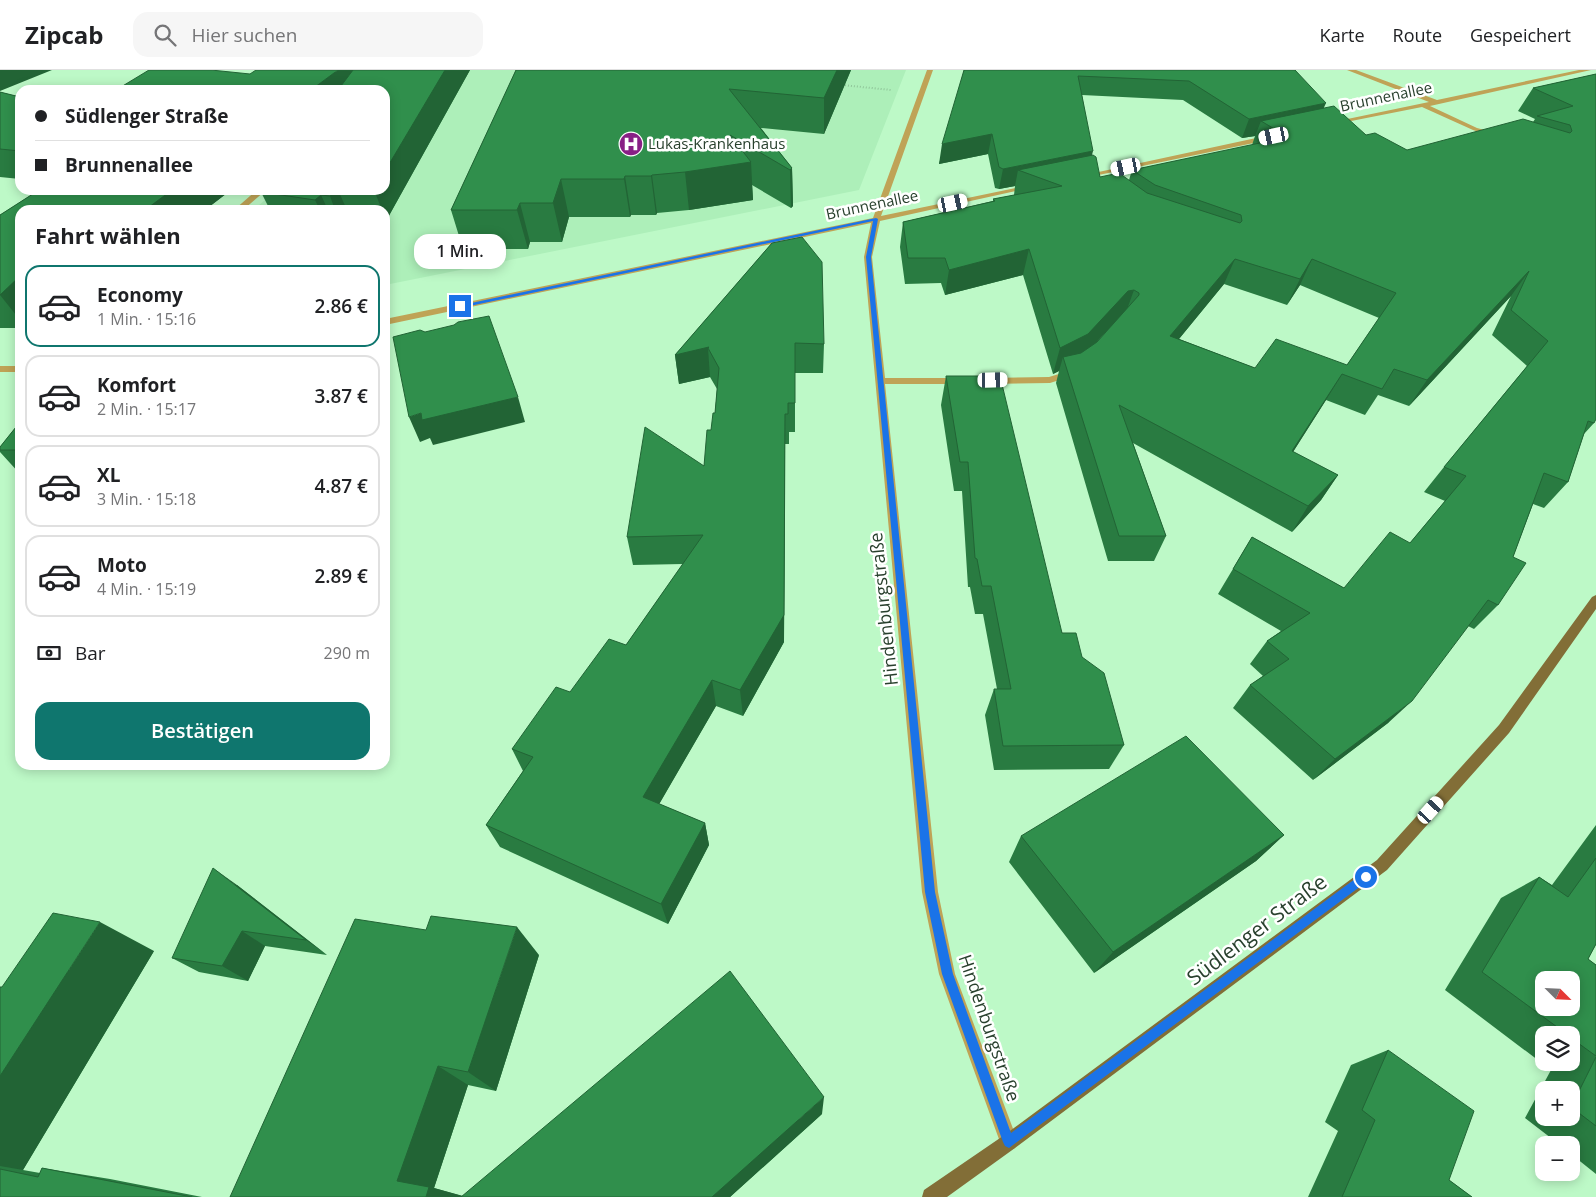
<!DOCTYPE html>
<html lang="de">
<head>
<meta charset="utf-8">
<style>
	body { margin:0; font-family:"Open Sans",sans-serif; background:#f6f6f6; color:#202124; height:100vh; display:flex; flex-direction:column; font-size:19px; white-space:nowrap }
	* { box-sizing:border-box; margin:0 }
	p { font-size:16px; color:#757577 }
	.icon { flex:none; width:28px; height:28px; fill:none; stroke:currentColor; stroke-width:2; stroke-linecap:round; stroke-linejoin:round }
	.map { position:relative; flex:1; overflow:hidden }
	.details { position:absolute; left:15px; top:135px; width:375px; height:565px; display:flex; flex-direction:column; background:#fff; border-radius:15px; box-shadow:0 2px 12px #0003 }
	.details>* { flex:none }
	.top-card { position:absolute; left:15px; top:15px; width:375px; height:110px; border-radius:15px; box-shadow:0 2px 12px #0003; display:grid; align-content:center; height:110px; padding:0 20px; background:#fff }
	.needle { width:32px; rotate:114deg }
	.buttons { position:absolute; left:1535px; top:901px; display:grid; gap:10px }
	.buttons a { display:grid; place-items:center; width:45px; height:45px; border-radius:10px; background:#fff; box-shadow:0 2px 12px #0003; font-size:25px }
	.end { position:absolute; width:22px; height:22px; margin:-11px; border:6px solid #1a73e8; background:#fff; box-shadow:0 0 0 2px #fff }
	.from { border-radius:50% }
	.bubble { position:absolute; height:35px; border-radius:15px; background:#fff; box-shadow:0 2px 12px #0003; font-size:16px; font-weight:600; line-height:35px; text-align:center }
	.car { position:absolute; width:15px; height:30px; margin:-15px -8px; border-radius:6px; box-shadow:0 0 4px 1px #0007; background:linear-gradient(#fff 24%,#345 0 40%,#fff 0 76%,#345 0 86%,#fff 0) }
	.top-card b { display:flex; align-items:center; gap:18px; height:48px; font-size:19px }
	.top-card b+b { border-top:1px solid #e0e0e0 }
	.top-card i { width:12px; height:12px; background:#202124 }
	ul { padding:0; list-style:none }
	li { display:flex; align-items:center; gap:15px; height:82px; margin:0 10px 8px; padding:0 10px; border:2px solid #e0e0e0; border-radius:15px }
	li div { flex:1 }
	li b { display:block; font-size:19px }
	li em { font-style:normal; font-weight:600 }
	li.current { border-color:#0f766e }
	li>.icon { width:45px; height:45px; stroke-width:1.5 }
	h2 { padding:0 20px; font-size:22px; line-height:60px }
	.pay { display:flex; align-items:center; gap:12px; height:55px; padding:0 20px; font-size:19px }
	.pay p { margin-inline-start:auto }
	.button { display:flex; gap:10px; margin-top:auto; padding:10px 20px }
	.button a { flex:1; height:58px; border-radius:15px; background:#0f766e; color:#fff; font-size:20px; font-weight:600; line-height:58px; text-align:center }
	header { display:flex; align-items:center; gap:30px; box-sizing:border-box; height:70px; padding:0 25px; background:#fff; border-bottom:1px solid #e0e0e0 }
	header strong { font-size:24px }
	nav { display:flex; gap:28px; margin-inline-start:auto; font-size:18px }
	.search { width:350px; height:45px; background:#f6f6f6; display:flex; align-items:center; gap:12px; box-sizing:border-box; padding:0 18px; border-radius:15px; color:#757577; font-size:19px }
	.map>svg:first-child { display:block }
	.built { fill:#adefb9 }
	.lines { fill:none; stroke-linecap:round; stroke-linejoin:round }
	.path { stroke:#719a78; stroke-width:2; stroke-dasharray:0.5 2.5; stroke-linecap:butt }
	.minor { fill:#bfa356; fill-rule:evenodd }
	.major { fill:#826e37; fill-rule:evenodd }
	.wall { fill:#297b41; fill-rule:evenodd }
	.shaded-wall { fill:#226435 }
	.building { fill:#308f4c; stroke:#226435; fill-rule:evenodd }
	.route { fill:#1a73e8 }
	.labels { text-anchor:middle; stroke-width:5; stroke-linejoin:round; paint-order:stroke }
	.far-street-label { font-size:15px; fill:#28402d; stroke:#fff }
	.far-poi-label { font-size:15px; fill:#28402d; stroke:#fff; text-anchor:start }
	.street-label { font-size:18px; fill:#28402d; stroke:#fff }
	.near-street-label { font-size:21px; fill:#28402d; stroke:#fff }
</style>
</head>
<body>
<header>
<strong>Zipcab</strong>
<div class="search"><svg class="icon" aria-label="search" viewBox="0 0 24 24"><circle cx="10" cy="10" r="6"/><path d="M15 15l6 6"/></svg>Hier suchen</div>
<nav><a>Karte</a><a>Route</a><a>Gespeichert</a></nav>
</header>
<div class="map">
<svg width="1596" height="1127" viewBox="0 0 1596 1127">
	<rect width="100%" height="100%" fill="#bdf9c7"/>
	<!-- built -->
	<path class="built" d="M419,0H906L859,120L385,215V140H253L277,120H385Z"/>
	<g class="lines">
		<!-- path -->
		<path class="path" d="M842,15L891,20"/>
		<!-- minor -->
		<path class="minor" d="M927,0H933L881,146L1030,115L1034,117L880,151L872,187L885,308H963L968,311L963,314H885L938,822L955,904L1018,1072L1015,1078L1009,1081L1003,1078L1000,1072L939,904L922,822L864,187L871,153L385,255V249L873,148Z
			M1347,0H1356L1437,30L1579,0H1591L1430,36L1477,58L1500,64V68H1497L1473,60L1422,37L1331,55L1329,54L1333,52L1429,32Z
			M1270,65L1274,67L1273,69L1084,108L1080,106Z
			M257,120H266L243,140H234Z
			M0,296H20V302H0Z
			M1072,300L1075,301V305L1050,313L985,314L980,311L985,308L1049,307Z"/>
		<!-- major -->
		<path class="major" d="M1596,525V539L1509,663L1387,800L1015,1078L947,1127H922L924,1120L1003,1066L1377,790L1499,655L1592,527Z"/>
	</g>
	<!-- wall -->
	<path class="wall" d="M470,0L386,151H385V140H270L261,122L263,120H385L250,4Z
		M516,0H851L824,64L761,58L792,98L793,136L791,138L752,115L753,130L689,140L657,143L656,145H631L630,147H569L562,172H530L528,179H463L451,140Z
		M964,0H1295L1324,38L1366,65L1407,80L1533,52L1535,49L1518,41L1533,18L1596,4L1594,353L1584,364L1568,412L1544,438L1533,434L1513,487L1498,535L1474,559L1468,556L1388,653L1313,710L1233,638L1250,615L1263,606L1250,594L1267,571L1281,561L1218,524L1252,467L1344,518L1410,473L1445,431L1424,422L1444,397L1527,296L1492,265L1511,226L1409,336L1378,325L1365,345L1326,330L1293,382L1338,405L1321,430L1292,462L1133,373L1166,466L1154,491H1108L1056,313L1059,301L1053,304L1023,205L945,225L941,213L905,214L900,177L903,152L993,131V129L1015,125H1014L1015,116L999,119L995,118L988,84L939,94ZM1082,25L1183,30L1242,68L1255,66L1252,75L1132,100L1129,110L1100,107L1092,85ZM1224,214L1287,235L1300,215L1379,248L1347,295L1255,298L1179,269ZM1120,247L1097,272L1095,273Z
		M0,22L20,27V109L0,107Z
		M39,120H231L205,140H20V258H0V145Z
		M772,173L824,274L823,303H795V362H789V374H785L784,572L743,646L716,636L659,734L705,753L709,775L668,854L500,777L486,755L523,701L512,679L570,622L626,575L683,494L633,495L627,467L704,396L715,343L717,319L710,307L679,314L675,285Z
		M946,306L1062,563L1082,587L1124,675L1109,699L994,700L985,645L994,619H997L983,544H975L970,517H968L962,421H954L941,335Z
		M20,352V404L0,382V377Z
		M1596,755V874L1588,889L1596,895V1104L1571,1084V1075H1560L1525,1048L1551,1000L1445,920L1501,828L1539,807L1552,815ZM1544,965H1571V992H1544ZM1544,1020H1571V1048H1544Z
		M1284,765L1256,791L1094,903L1009,792L1021,766Z
		M237,815L327,885L265,876L248,911L199,902L172,888Z
		M154,881L23,1100L40,1103L42,1098L110,1109L202,1127H0V917H2Z
		M539,885L496,1021L468,1015L434,1118L462,1126L822,1044L730,1127H230Z
		M1388,980L1449,1110L1472,1127H1308L1338,1061L1325,1052L1351,995Z"/>
	<!-- shaded-wall -->
	<path class="shaded-wall" d="M0,0H52L0,21Z
		M338,0H398L361,20H311Z
		M445,0H470L386,151L385,148V140H382L374,120H385V101Z
		M837,0H851L824,64V28Z
		M1326,33L1317,53L1261,51L1255,66L1242,68L1249,49Z
		M992,64L988,84L939,94L942,74Z
		M1093,81L1088,101L1018,100L1015,116L999,119L1003,99Z
		M751,92L753,130L689,140L685,102Z
		M792,98L793,136L791,138L790,100Z
		M652,105L657,143L656,145L651,106Z
		M625,106L631,145L630,147L624,109Z
		M561,109L569,147L562,172L553,133Z
		M172,120H231L205,140H145Z
		M337,120H338L347,140H335L330,126Z
		M321,125L328,140H320L315,130Z
		M520,133L530,172L528,179L517,140Z
		M1029,179L1023,205L945,225L949,200Z
		M1235,189L1224,214L1160,292L1170,266Z
		M1312,189L1300,215L1287,235L1300,209Z
		M1529,201L1511,226L1409,336L1427,310Z
		M20,206V250L0,225Z
		M1134,220L1125,245L1120,247L1080,290L1063,287L1059,301L1053,304L1060,278L1128,221Z
		M709,277L708,278L710,307L679,314L675,285Z
		M1342,304L1326,330L1277,407L1292,381Z
		M518,327L525,352L433,375L430,368L420,372L409,347L421,343Z
		M785,344L784,572L743,646L740,620Z
		M1338,405L1321,430L1292,462L1308,436Z
		M712,610L716,636L650,750L643,727Z
		M1412,631L1388,653L1313,710L1335,689Z
		M705,753L709,775L668,854L661,834Z
		M1284,765L1256,791L1094,903L1113,882Z
		M213,798L237,815L327,885L306,870Z
		M100,852L154,881L23,1100L0,1096V1006Z
		M517,857L539,885L496,1021L468,1002Z
		M242,861L265,876L248,911L222,896Z
		M438,996L468,1015L434,1118L463,1126V1127H426L397,1111Z
		M824,1027L822,1044L730,1127H712Z"/>
	<!-- building -->
	<path class="building" d="M149,0H211L250,4L256,0H338L311,20H116Z
		M353,0H445L385,101V20H338Z
		M516,0H837L824,28L729,19L792,98L790,100L730,65L751,92L685,102L652,105L651,106H625L624,109H561L553,133H520L517,140H451Z
		M964,0H1295L1326,33L1249,49L1189,11L1078,6L1093,81L1003,99L999,97L992,64L942,74Z
		M1596,4V349L1594,353L1588,351L1568,412L1544,403L1513,487L1526,493L1498,535L1488,530L1412,631L1335,689L1250,615L1289,589L1267,571L1310,543L1233,499L1252,467L1344,518L1390,462L1410,473L1466,406L1444,397L1548,271L1511,240L1529,201L1427,310L1394,299L1382,319L1342,304L1292,381L1338,405L1308,436L1119,335L1166,466H1119L1063,287L1081,283L1097,272L1139,225V223L1134,220L1128,221L1088,264L1060,278L1029,179L949,200L945,188H908L903,152L995,131L993,129L1062,116L1018,100L1093,85L1096,87L1100,107L1119,103L1147,123L1240,153L1242,151L1241,145L1155,115L1132,100L1288,67L1261,51L1334,36L1366,65L1375,63L1407,80L1523,49L1570,63L1572,61L1570,55L1537,46L1573,36L1533,18ZM1235,189L1300,209L1312,189L1396,223L1347,295L1276,269L1255,298L1170,266Z
		M0,22L20,27V81L0,79Z
		M39,120H172L145,140H20V206L0,225V145Z
		M263,120H337L330,126L321,125L315,130L261,122Z
		M802,167L822,192L824,274L795,273V333H788V344H785L784,545L740,620L712,610L643,727L705,753L661,834L486,755L533,687L512,679L556,617L570,622L609,569L626,575L703,465L627,467L645,357L704,396L707,360H711L713,343H715L719,298L708,278L709,277L675,285L772,173Z
		M489,246L518,327L422,350L421,343L409,347L393,267L420,260L425,262L454,255L458,252Z
		M946,306H1000L1062,563H1076L1082,587L1104,603L1124,675L1003,676L994,619H1011L991,516H982L977,489L975,488L968,392H960Z
		M20,352V380H0V377Z
		M1186,666L1284,765L1113,882L1021,766Z
		M1596,788V874L1588,889L1596,895V986L1571,968V965H1568L1482,902L1539,807L1568,827ZM1544,910H1571V938H1544Z
		M213,798L306,870L242,861L222,896L172,888Z
		M53,843L100,852L0,1006V917H2Z
		M431,846L517,857L468,1002L438,996L397,1111L429,1117L426,1127H230L355,849L426,860Z
		M730,901L824,1027L712,1127H461Z
		M1388,980L1474,1041L1449,1110L1472,1127H1342L1375,1050L1362,1040Z
		M1596,987V1056L1571,1037Z
		M42,1098L192,1127H0V1099L38,1107Z"/>
	<!-- route -->
	<path class="route" d="M876,148L878,149L871,187L935,822L953,904L1011,1063L1363,803L1366,802L1371,807L1369,810L1009,1078L1005,1076L1003,1072L942,904L925,822L866,187L873,151L460,238L457,236Z"/>
	<!-- icons -->
	<defs>
		<g id="hospital-disc" transform="scale(1.25)"><circle r="9.5" fill="#881f85" stroke="#fff"/><path d="M-5-5h3v3.5h4V-5h3V5h-3V1.5h-4V5h-3Z" fill="#fff"/></g>
	</defs>
	<g fill-rule="evenodd">
		<use href="#hospital-disc" x="631" y="74"/>
	</g>
	<g class="labels">
		<!-- far-street labels -->
		<g class="far-street-label">
			<text transform="translate(1386 27) rotate(-12)" y="5">Brunnenallee</text>
			<text transform="translate(872 135) rotate(-12)" y="5">Brunnenallee</text>
		</g>
		<!-- far-poi labels -->
		<g class="far-poi-label">
			<text x="648" y="79">Lukas-Krankenhaus</text>
		</g>
		<!-- street labels -->
		<g class="street-label">
			<text transform="translate(884 539) rotate(-96)" y="6">Hindenburgstraße</text>
			<text transform="translate(989 958) rotate(71)" y="6">Hindenburgstraße</text>
		</g>
		<!-- near-street labels -->
		<g class="near-street-label">
			<text transform="translate(1257 860) rotate(-37)" y="7">Südlenger Straße</text>
		</g>
	</g>
</svg>
<div class="buttons">
<a><svg class="needle" viewBox="-14 -14 28 28"><path d="M0-13l5 13h-10z" fill="#e53935"/><path d="M0 13l5-13h-10z" fill="#757577"/></svg></a>
<a><svg class="icon" aria-label="layers" viewBox="0 0 24 24"><path d="M12 4l9 5-9 5-9-5zM3 14l9 5 9-5"/></svg></a>
<a>+</a>
<a>−</a>
</div>
<i class="end from" style="left:1366px;top:807px"></i>
<i class="end" style="left:460px;top:236px"></i>
<div class="bubble" style="left:414px;top:164px;width:92px">1 Min.</div>
<i class="car" style="left:1274px;top:66px;rotate:258deg"></i>
<i class="car" style="left:1126px;top:97px;rotate:258deg"></i>
<i class="car" style="left:953px;top:133px;rotate:78deg"></i>
<i class="car" style="left:993px;top:310px;rotate:89deg"></i>
<i class="car" style="left:1431px;top:740px;rotate:42deg"></i>
<div class="top-card">
<b><i class="from"></i>Südlenger Straße</b>
<b><i></i>Brunnenallee</b>
</div>
<section class="details">
<h2>Fahrt wählen</h2>
<ul>
<li class="current"><svg class="icon" aria-label="car" viewBox="0 0 24 24"><path d="M5 17H2v-5l4-1 3-4h7l3 4 3 1v5h-3M9 17h6M6 11h13"/><circle cx="7" cy="17" r="2"/><circle cx="17" cy="17" r="2"/></svg><div><b>Economy</b><p>1 Min. · 15:16</p></div><em>2.86 €</em></li>
<li><svg class="icon" aria-label="car" viewBox="0 0 24 24"><path d="M5 17H2v-5l4-1 3-4h7l3 4 3 1v5h-3M9 17h6M6 11h13"/><circle cx="7" cy="17" r="2"/><circle cx="17" cy="17" r="2"/></svg><div><b>Komfort</b><p>2 Min. · 15:17</p></div><em>3.87 €</em></li>
<li><svg class="icon" aria-label="car" viewBox="0 0 24 24"><path d="M5 17H2v-5l4-1 3-4h7l3 4 3 1v5h-3M9 17h6M6 11h13"/><circle cx="7" cy="17" r="2"/><circle cx="17" cy="17" r="2"/></svg><div><b>XL</b><p>3 Min. · 15:18</p></div><em>4.87 €</em></li>
<li><svg class="icon" aria-label="car" viewBox="0 0 24 24"><path d="M5 17H2v-5l4-1 3-4h7l3 4 3 1v5h-3M9 17h6M6 11h13"/><circle cx="7" cy="17" r="2"/><circle cx="17" cy="17" r="2"/></svg><div><b>Moto</b><p>4 Min. · 15:19</p></div><em>2.89 €</em></li>
</ul>
<div class="pay"><svg class="icon" aria-label="cash" viewBox="0 0 24 24"><path d="M3 7h18v10H3z"/><circle cx="12" cy="12" r="2"/></svg>Bar<p>290 m</p></div>
<div class="button"><a>Bestätigen</a></div>
</section>
</div>
</body>
</html>
